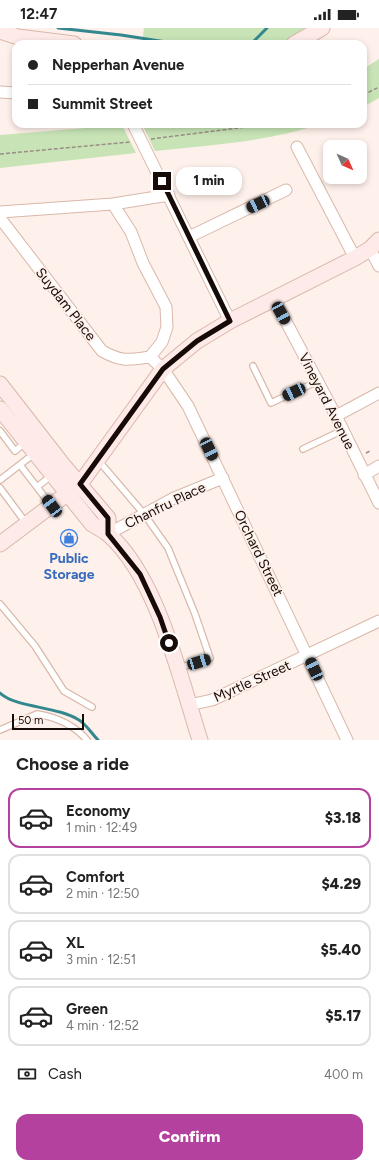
<!DOCTYPE html>
<html lang="en">
<head>
<meta charset="utf-8">
<style>
	body { margin:0; font-family:Figtree,sans-serif; background:#f6f6f6; color:#222; height:100vh; display:flex; flex-direction:column; font-size:15px; white-space:nowrap }
	* { box-sizing:border-box; margin:0 }
	p { font-size:13px; color:#767676 }
	.icon { flex:none; width:22px; height:22px; fill:none; stroke:currentColor; stroke-width:2; stroke-linecap:round; stroke-linejoin:round }
	.map { position:relative; height:712px; overflow:hidden }
	.drawer { display:flex; flex-direction:column; background:#fff; flex:1 }
	.drawer>* { flex:none }
	.banner { position:absolute; left:12px; top:12px; width:355px; height:88px; border-radius:12px; box-shadow:0 2px 6px #0003; display:grid; align-content:center; height:88px; padding:0 16px; background:#fff }
	.needle { width:26px; rotate:135deg }
	.buttons { position:absolute; left:323px; top:112px; display:grid; gap:8px }
	.buttons a { display:grid; place-items:center; width:44px; height:44px; border-radius:8px; background:#fff; box-shadow:0 2px 6px #0003; font-size:20px }
	.scale { position:absolute; left:12px; bottom:10px; width:72px; box-sizing:border-box; padding-left:4px; border:2px solid #160b07; border-top:0; font-size:11px; line-height:14px; white-space:nowrap; color:#160b07; -webkit-text-stroke:3px #fef0ea; paint-order:stroke }
	.end { position:absolute; width:18px; height:18px; margin:-9px; border:5px solid #160b07; background:#fff; box-shadow:0 0 0 2px #fff }
	.from { border-radius:50% }
	.bubble { position:absolute; height:28px; border-radius:12px; background:#fff; box-shadow:0 2px 6px #0003; font-size:13px; font-weight:800; line-height:28px; text-align:center }
	.car { position:absolute; width:12px; height:24px; margin:-12px -6px; border-radius:5px; box-shadow:0 0 3px 1px #0007; background:linear-gradient(#222 24%,#8ab4d8 0 40%,#222 0 76%,#8ab4d8 0 86%,#222 0) }
	.banner b { display:flex; align-items:center; gap:14px; height:38px; font-size:15px }
	.banner b+b { border-top:1px solid #e0e0e0 }
	.banner i { width:10px; height:10px; background:#222 }
	ul { padding:0; list-style:none }
	li { display:flex; align-items:center; gap:12px; height:60px; margin:0 8px 6px; padding:0 8px; border:2px solid #e0e0e0; border-radius:12px }
	li div { flex:1 }
	li b { display:block; font-size:15px }
	li em { font-style:normal; font-weight:800 }
	li.current { border-color:#b3419d }
	li>.icon { width:36px; height:36px; stroke-width:1.5 }
	h2 { padding:0 16px; font-size:18px; line-height:48px }
	.pay { display:flex; align-items:center; gap:10px; height:44px; padding:0 16px; font-size:15px }
	.pay p { margin-inline-start:auto }
	.primary-button { display:flex; gap:8px; margin-top:auto; padding:8px 16px }
	.primary-button a { flex:1; height:46px; border-radius:12px; background:#b3419d; color:#fff; font-size:16px; font-weight:800; line-height:46px; text-align:center }
	.status { display:flex; justify-content:space-between; align-items:center; height:28px; padding:0 20px; background:#fff; direction:ltr }
	.status svg { height:11px; fill:currentColor }
	.map>svg:first-child { display:block }
	.green { fill:#c8e4b6 }
	.lines { fill:none; stroke-linecap:round; stroke-linejoin:round }
	.stream { stroke:#338890; stroke-width:3 }
	.lane-casing { stroke:#d9b8aa; stroke-width:8 }
	.street-casing { stroke:#d9b8aa; stroke-width:13 }
	.secondary-casing { stroke:#d9b8aa; stroke-width:17 }
	.path { stroke:#9a8d88; stroke-width:1.5; stroke-dasharray:4 2; stroke-linecap:butt }
	.lane { stroke:#fff; stroke-width:5.5 }
	.street { stroke:#fff; stroke-width:11 }
	.secondary { stroke:#feeae9; stroke-width:15 }
	.route { stroke:#160b07; stroke-width:5 }
	.labels { text-anchor:middle; stroke-width:3.5; stroke-linejoin:round; paint-order:stroke }
	.street-label { font-size:14px; fill:#160b07; stroke:#fef0ea }
	.shop-label { font-size:14px; font-weight:bold; fill:#366cbe; stroke:#fef0ea }
</style>
</head>
<body>
<div class="status"><b>12:47</b><svg viewBox="0 0 49 12"><path d="M0 12V9h3v3zM5 12V6h3v6zM10 12V3h3v9zM15 12V0h3v12zM26 1h20v11H26zM47 4h2v5h-2z"/></svg></div>
<div class="map">
<svg width="379" height="712" viewBox="0 0 379 712">
	<rect width="100%" height="100%" fill="#fef0ea"/>
	<!-- green -->
	<path class="green" d="M144,0H314L282,16H142Z
		M379,31V70L363,79V41Z
		M142,96H320C268,114 209,117 155,123Z
		M122,97L136,125L0,140V107Z"/>
	<g class="lines">
		<!-- stream -->
		<path class="stream" d="M58,0L121,7L179,16
			M251,16L267,0
			M0,665C16,680 57,678 79,692C86,696 92,706 98,712"/>
		<!-- lane casing -->
		<g class="lane-casing">
			<path id="lane" d="M253,338L271,375L318,353
				M0,403L15,423L26,414
				M303,421L343,402
				M98,432L144,486L168,520L195,586L210,630L179,640
				M20,437L50,476
				M0,452L35,425
				M37,459L52,447
				M0,460L26,495
				M0,576L35,618L64,663L92,679
				M0,702L37,686C56,689 74,697 87,712"/>
		</g>
		<!-- street casing -->
		<g class="street-casing">
			<path id="street" d="M0,64L16,65
				M133,96L230,293
				M297,119L355,230
				M113,176L131,204L143,235L166,279L167,299L162,314L150,329
				M0,184L113,176L169,167
				M0,190L102,323C122,334 128,332 150,329
				M189,209L286,162
				M370,221L379,238
				M274,271L336,388L379,475
				M150,329L163,341L188,378L347,712
				M336,388L379,365
				M364,447L379,438
				M108,506L174,470L223,450
				M189,677L212,672L379,593"/>
		</g>
		<!-- secondary casing -->
		<g class="secondary-casing">
			<path id="secondary" d="M0,3L18,9L74,16
				M294,16L322,0
				M0,356L63,437L108,490V506
				M0,381L92,496C97,499 103,502 108,506C157,548 180,650 200,712
				M0,516L80,456L163,341L197,313L230,293L355,230L370,221L379,212"/>
		</g>
		<!-- path -->
		<path class="path" d="M363,67L379,59
			M151,111L270,96
			M0,126L130,114
			M366,425L370,423"/>
		<!-- lane -->
		<use href="#lane" class="lane"/>
		<!-- street -->
		<use href="#street" class="street"/>
		<!-- secondary -->
		<use href="#secondary" class="secondary"/>
	</g>
	<g class="lines">
		<!-- route -->
		<path class="route" d="M162,153L230,293L197,313L163,341L80,456L108,490V506L140,546L160,589L169,615"/>
	</g>
	<!-- icons -->
	<defs>
		<g id="shop-ring" transform="scale(0.9)"><circle r="9.5" fill="#fef0ea" stroke="#3f7fe0" stroke-width="1.5"/><path d="M-5-2.5h2.3a2.7 3.5 0 0 1 5.4 0H5L5.5 6h-11ZM-1.5-2.5h3a1.5 2.3 0 0 0-3 0Z" fill="#3f7fe0"/></g>
	</defs>
	<g fill-rule="evenodd">
		<use href="#shop-ring" x="69" y="510"/>
	</g>
	<g class="labels">
		<!-- street labels -->
		<g class="street-label">
			<text transform="translate(66 276) rotate(52)" y="5">Suydam Place</text>
			<text transform="translate(327 373) rotate(63)" y="5">Vineyard Avenue</text>
			<text transform="translate(165 477) rotate(-26)" y="5">Chanfru Place</text>
			<text transform="translate(259 525) rotate(64)" y="5">Orchard Street</text>
			<text transform="translate(252 653) rotate(-24)" y="5">Myrtle Street</text>
		</g>
		<!-- shop labels -->
		<g class="shop-label">
			<text x="69" y="535">Public<tspan x="69" dy="16">Storage</tspan></text>
		</g>
	</g>
</svg>
<div class="buttons">
<a><svg class="needle" viewBox="-14 -14 28 28"><path d="M0-13l5 13h-10z" fill="#e53935"/><path d="M0 13l5-13h-10z" fill="#767676"/></svg></a>
</div>
<div class="scale">50 m</div>
<i class="end from" style="left:169px;top:615px"></i>
<i class="end" style="left:162px;top:153px"></i>
<div class="bubble" style="left:176px;top:139px;width:66px">1 min</div>
<i class="car" style="left:258px;top:176px;rotate:245deg"></i>
<i class="car" style="left:281px;top:285px;rotate:151deg"></i>
<i class="car" style="left:294px;top:364px;rotate:245deg"></i>
<i class="car" style="left:209px;top:421px;rotate:154deg"></i>
<i class="car" style="left:52px;top:478px;rotate:323deg"></i>
<i class="car" style="left:199px;top:634px;rotate:73deg"></i>
<i class="car" style="left:314px;top:641px;rotate:335deg"></i>
<div class="banner">
<b><i class="from"></i>Nepperhan Avenue</b>
<b><i></i>Summit Street</b>
</div>
</div>
<section class="drawer">
<h2>Choose a ride</h2>
<ul>
<li class="current"><svg class="icon" aria-label="car" viewBox="0 0 24 24"><path d="M5 17H2v-5l4-1 3-4h7l3 4 3 1v5h-3M9 17h6M6 11h13"/><circle cx="7" cy="17" r="2"/><circle cx="17" cy="17" r="2"/></svg><div><b>Economy</b><p>1 min · 12:49</p></div><em>$3.18</em></li>
<li><svg class="icon" aria-label="car" viewBox="0 0 24 24"><path d="M5 17H2v-5l4-1 3-4h7l3 4 3 1v5h-3M9 17h6M6 11h13"/><circle cx="7" cy="17" r="2"/><circle cx="17" cy="17" r="2"/></svg><div><b>Comfort</b><p>2 min · 12:50</p></div><em>$4.29</em></li>
<li><svg class="icon" aria-label="car" viewBox="0 0 24 24"><path d="M5 17H2v-5l4-1 3-4h7l3 4 3 1v5h-3M9 17h6M6 11h13"/><circle cx="7" cy="17" r="2"/><circle cx="17" cy="17" r="2"/></svg><div><b>XL</b><p>3 min · 12:51</p></div><em>$5.40</em></li>
<li><svg class="icon" aria-label="car" viewBox="0 0 24 24"><path d="M5 17H2v-5l4-1 3-4h7l3 4 3 1v5h-3M9 17h6M6 11h13"/><circle cx="7" cy="17" r="2"/><circle cx="17" cy="17" r="2"/></svg><div><b>Green</b><p>4 min · 12:52</p></div><em>$5.17</em></li>
</ul>
<div class="pay"><svg class="icon" aria-label="cash" viewBox="0 0 24 24"><path d="M3 7h18v10H3z"/><circle cx="12" cy="12" r="2"/></svg>Cash<p>400 m</p></div>
<div class="primary-button"><a>Confirm</a></div>
</section>
</body>
</html>
